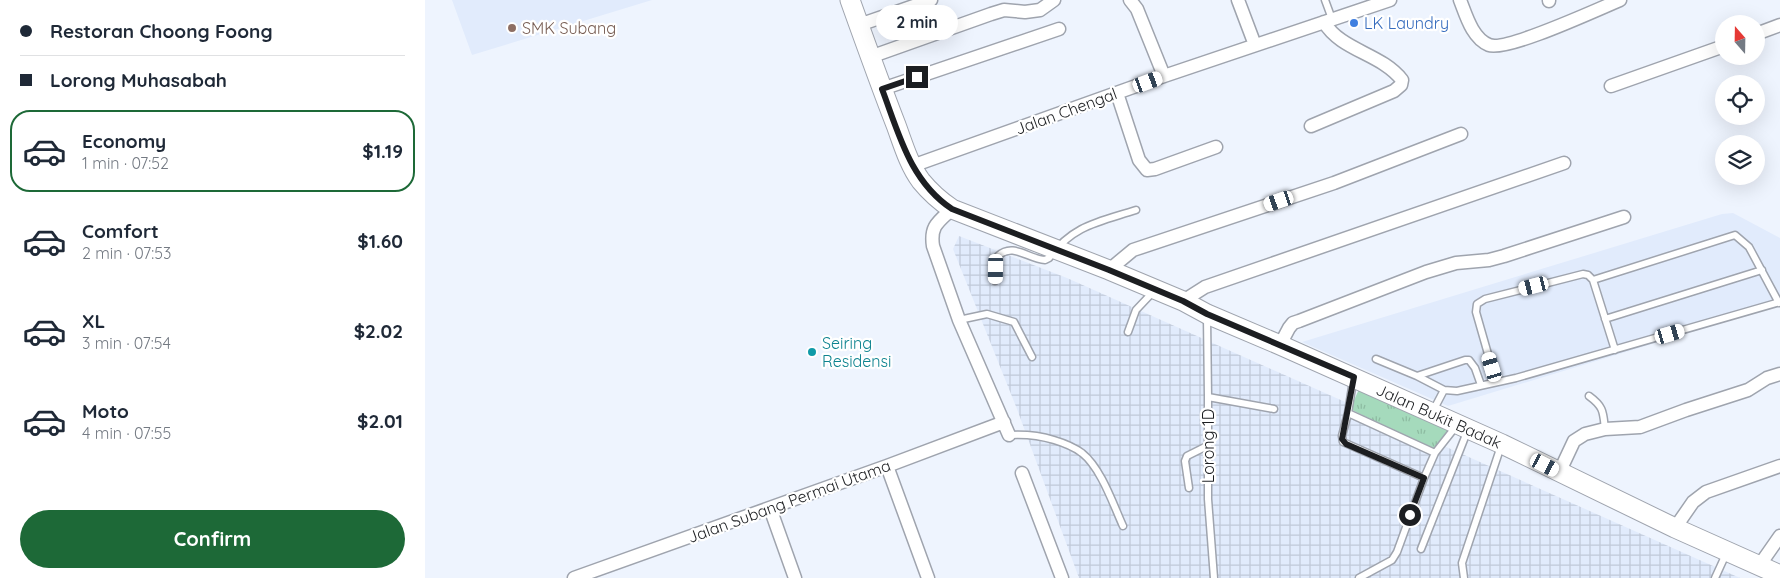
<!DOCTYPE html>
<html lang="en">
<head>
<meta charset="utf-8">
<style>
	body { margin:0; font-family:Quicksand,sans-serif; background:#f2f2f3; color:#1f2937; height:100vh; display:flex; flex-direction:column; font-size:19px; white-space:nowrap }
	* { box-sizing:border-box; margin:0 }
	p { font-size:16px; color:#747a83 }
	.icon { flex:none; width:28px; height:28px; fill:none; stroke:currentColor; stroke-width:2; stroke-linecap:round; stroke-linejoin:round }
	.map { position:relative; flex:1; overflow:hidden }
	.drawer { display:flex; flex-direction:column; background:#fff; width:425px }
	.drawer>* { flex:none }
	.banner { display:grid; align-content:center; height:110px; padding:0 20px; background:#fff }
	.needle { width:32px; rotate:340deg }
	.controls { position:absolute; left:1290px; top:15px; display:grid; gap:10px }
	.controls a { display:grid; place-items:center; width:50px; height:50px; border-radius:50%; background:#fff; box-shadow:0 5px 20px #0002; font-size:25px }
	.end { position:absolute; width:22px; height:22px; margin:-11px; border:6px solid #1c1e21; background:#fff; box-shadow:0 0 0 2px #fff }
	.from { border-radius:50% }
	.bubble { position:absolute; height:35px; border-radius:18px; background:#fff; box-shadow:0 5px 20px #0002; font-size:16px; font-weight:800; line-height:35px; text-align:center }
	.car { position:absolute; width:15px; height:30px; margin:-15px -8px; border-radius:6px; box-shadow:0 0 4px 1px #0007; background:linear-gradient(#fff 24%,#345 0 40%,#fff 0 76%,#345 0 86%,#fff 0) }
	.banner b { display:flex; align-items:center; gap:18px; height:48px; font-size:19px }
	.banner b+b { border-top:1px solid #e0e1e3 }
	.banner i { width:12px; height:12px; background:#1f2937 }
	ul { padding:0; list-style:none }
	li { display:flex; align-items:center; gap:15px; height:82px; margin:0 10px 8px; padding:0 10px; border:2px solid transparent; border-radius:20px }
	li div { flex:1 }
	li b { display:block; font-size:19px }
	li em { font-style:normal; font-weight:800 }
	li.selected { border-color:#1d6937 }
	li>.icon { width:45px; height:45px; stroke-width:1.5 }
	.cta { display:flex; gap:10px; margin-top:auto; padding:10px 20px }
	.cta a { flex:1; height:58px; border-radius:30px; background:#1d6937; color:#fff; font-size:20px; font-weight:800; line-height:58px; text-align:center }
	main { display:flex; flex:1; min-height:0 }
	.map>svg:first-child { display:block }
	.built { fill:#e1ebfc }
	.industrial { fill:url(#industrial-grid) }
	.grass { fill:url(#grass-tufts) }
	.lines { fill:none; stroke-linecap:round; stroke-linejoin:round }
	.service-casing { stroke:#9fa4ae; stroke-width:9 }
	.minor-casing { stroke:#9fa4ae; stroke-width:15 }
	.secondary-casing { stroke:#9fa4ae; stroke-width:21 }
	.service { stroke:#fff; stroke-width:6 }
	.minor { stroke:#fff; stroke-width:12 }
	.secondary { stroke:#fff; stroke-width:19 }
	.route { stroke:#1c1e21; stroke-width:6 }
	.shop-dot { fill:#3f7fe0; stroke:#fff; stroke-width:2 }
	.education-dot { fill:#8d6e63; stroke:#fff; stroke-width:2 }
	.culture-dot { fill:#0f9aa8; stroke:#fff; stroke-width:2 }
	.labels { text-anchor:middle; stroke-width:4.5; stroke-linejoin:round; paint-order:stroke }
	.shop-label { font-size:16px; fill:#366cbe; stroke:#fff; text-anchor:start }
	.education-label { font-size:16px; fill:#785e54; stroke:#fff; text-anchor:start }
	.street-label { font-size:16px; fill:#1c1e21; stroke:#fff }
	.culture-label { font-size:16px; fill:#0d838f; stroke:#fff; text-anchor:start }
</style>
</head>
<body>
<main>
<section class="drawer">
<div class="banner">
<b><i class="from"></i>Restoran Choong Foong</b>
<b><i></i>Lorong Muhasabah</b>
</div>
<ul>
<li class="selected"><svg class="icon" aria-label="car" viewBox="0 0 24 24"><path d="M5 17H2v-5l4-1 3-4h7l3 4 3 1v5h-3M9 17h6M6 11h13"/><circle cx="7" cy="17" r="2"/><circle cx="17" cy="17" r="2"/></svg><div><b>Economy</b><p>1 min · 07:52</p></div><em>$1.19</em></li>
<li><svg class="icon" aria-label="car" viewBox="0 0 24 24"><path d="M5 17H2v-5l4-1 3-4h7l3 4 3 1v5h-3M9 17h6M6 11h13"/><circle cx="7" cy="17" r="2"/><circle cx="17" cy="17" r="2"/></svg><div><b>Comfort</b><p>2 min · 07:53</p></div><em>$1.60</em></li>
<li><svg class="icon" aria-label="car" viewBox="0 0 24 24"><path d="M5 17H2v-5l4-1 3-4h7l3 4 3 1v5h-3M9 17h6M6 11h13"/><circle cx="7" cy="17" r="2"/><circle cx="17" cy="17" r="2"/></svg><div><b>XL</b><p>3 min · 07:54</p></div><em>$2.02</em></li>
<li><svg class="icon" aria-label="car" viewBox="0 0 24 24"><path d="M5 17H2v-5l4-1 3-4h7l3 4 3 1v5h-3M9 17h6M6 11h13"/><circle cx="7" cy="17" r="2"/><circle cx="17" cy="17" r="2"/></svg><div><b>Moto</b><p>4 min · 07:55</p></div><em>$2.01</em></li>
</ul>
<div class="cta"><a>Confirm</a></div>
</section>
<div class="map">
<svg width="1355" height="578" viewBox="0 0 1355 578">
	<defs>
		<pattern id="industrial-grid" width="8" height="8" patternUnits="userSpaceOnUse" patternTransform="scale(1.25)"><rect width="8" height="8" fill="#e1ebfc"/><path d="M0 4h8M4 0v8" fill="none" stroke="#c0c9d8"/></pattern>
		<pattern id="grass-tufts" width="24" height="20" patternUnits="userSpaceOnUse" patternTransform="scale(1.25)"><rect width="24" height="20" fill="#a5dabc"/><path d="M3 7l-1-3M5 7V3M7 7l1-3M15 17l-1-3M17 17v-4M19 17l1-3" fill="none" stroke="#8dbba1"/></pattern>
	</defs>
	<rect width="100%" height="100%" fill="#eef4fe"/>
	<!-- built -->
	<path class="built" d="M27,0H227L47,55Z
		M1308,213L1355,238V305L1023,406L877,342L1297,214Z"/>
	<!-- industrial -->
	<path class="industrial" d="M534,236L642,278L1315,578H654L592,409L528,249Z"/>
	<!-- grass -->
	<path class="grass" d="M935,387L1024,430L1009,450L925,409Z"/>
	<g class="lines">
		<!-- service casing -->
		<g class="service-casing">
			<path id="service" d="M900,0L907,19
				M1168,280L1310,235L1324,247L1354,303
				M570,281L573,256C588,242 603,259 620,260L624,258C648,225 674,222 711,210
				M782,317L783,397V499L789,578
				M1180,319L1337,270
				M534,320L562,314L589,322L607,357
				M703,332L711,310L728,292
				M951,359L992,376L1019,390L1032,391L1091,378L1355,302
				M992,376L1040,360H1044L1050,368L1056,385
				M1071,382L1051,312L1052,304L1060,299L1158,274L1163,275L1168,280L1190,350
				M1164,396C1179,407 1178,412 1180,429
				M783,397L849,409
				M1008,411L1019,390
				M923,413L928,381
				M584,435C601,434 613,435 629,440C639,443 649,447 657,453C676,468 688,504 698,526
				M999,478L918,442L917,436L923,413L1010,453
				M764,488L760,461L762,456L782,446
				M996,549L1042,432
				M934,578L967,560L972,552L999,478L1010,453L1032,425
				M1039,578L1037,563L1076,446
				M1290,578L1301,554"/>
		</g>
		<!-- minor casing -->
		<g class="minor-casing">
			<path id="minor" d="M705,0L712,9L739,76
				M813,0L830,45
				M1035,0C1041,15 1047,38 1064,45C1081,52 1173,9 1195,0
				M1124,0V1
				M434,25L506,0
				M1331,34L1355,25
				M445,57L566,14L579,10L600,12L615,10L629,0
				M1186,86L1299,46
				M457,89L634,29
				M692,93L714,160L722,170L730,169L791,147
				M886,126L969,91L976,85L977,80C956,53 916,51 899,22
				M487,166L739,76L965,0
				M527,209C513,222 505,226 508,246L534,320L584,435
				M684,270L708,250L909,183L1036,134
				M758,301L780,287L1139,163
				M855,345L864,328L868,323L874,321L1001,272L1031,263L1064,260L1079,256L1199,217
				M462,466L503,578
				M597,473L637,578
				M1134,473L1149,441L1160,434L1180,429L1215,427L1261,410L1323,390L1342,378L1355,374
				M345,508L370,578
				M1250,528L1268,502L1281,492L1355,466
				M1334,566L1355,536
				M149,578L462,466L579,422"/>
		</g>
		<!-- secondary casing -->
		<g class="secondary-casing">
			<g id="secondary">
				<path id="s1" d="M425,0C440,42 455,84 471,125C478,144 484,165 496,181C505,192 515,201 527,209L684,270L758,301L782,314L855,345L1077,444L1250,528L1355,575"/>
			</g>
		</g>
		<!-- service -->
		<use href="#service" class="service"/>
		<!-- minor -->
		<use href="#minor" class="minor"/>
		<!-- secondary -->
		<use href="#secondary" class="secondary"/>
	</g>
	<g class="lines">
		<!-- route -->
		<path class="route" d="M492,77L457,89C474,134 485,181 527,209L684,270L758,301L782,314L929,377L917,439L921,444L999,478L985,515"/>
	</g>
	<!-- markers -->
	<circle class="shop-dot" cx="929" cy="23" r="5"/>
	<circle class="education-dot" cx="87" cy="28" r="5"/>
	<circle class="culture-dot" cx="387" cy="352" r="5"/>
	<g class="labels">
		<!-- shop labels -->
		<g class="shop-label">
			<text x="939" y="29">LK Laundry</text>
		</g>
		<!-- education labels -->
		<g class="education-label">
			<text x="97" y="34">SMK Subang</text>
		</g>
		<!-- street labels -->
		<g class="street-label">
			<text transform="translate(641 111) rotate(-20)" y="6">Jalan Chengal</text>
			<text dy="6" stroke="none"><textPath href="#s1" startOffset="766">Jalan Bukit Badak</textPath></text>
			<text transform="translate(783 446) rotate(-90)" y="6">Lorong 1D</text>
			<text transform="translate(364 501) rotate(-20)" y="6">Jalan Subang Permai Utama</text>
		</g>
		<!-- culture labels -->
		<g class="culture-label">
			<text x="397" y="349">Seiring<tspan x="397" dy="18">Residensi</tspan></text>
		</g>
	</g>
</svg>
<div class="controls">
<a><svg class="needle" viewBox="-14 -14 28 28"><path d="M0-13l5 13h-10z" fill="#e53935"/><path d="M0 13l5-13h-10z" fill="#747a83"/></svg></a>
<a><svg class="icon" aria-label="locate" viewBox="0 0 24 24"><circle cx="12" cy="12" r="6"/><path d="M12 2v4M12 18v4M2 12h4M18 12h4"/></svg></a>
<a><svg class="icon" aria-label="layers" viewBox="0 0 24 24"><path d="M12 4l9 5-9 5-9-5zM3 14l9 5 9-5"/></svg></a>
</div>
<i class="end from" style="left:985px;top:515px"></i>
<i class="end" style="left:492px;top:77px"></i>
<div class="bubble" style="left:451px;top:5px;width:82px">2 min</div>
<i class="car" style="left:723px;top:82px;rotate:70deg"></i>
<i class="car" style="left:854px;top:201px;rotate:251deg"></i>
<i class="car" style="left:571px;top:269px;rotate:181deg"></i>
<i class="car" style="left:1109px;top:286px;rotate:256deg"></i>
<i class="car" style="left:1245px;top:334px;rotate:74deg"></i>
<i class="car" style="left:1067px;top:367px;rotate:343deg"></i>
<i class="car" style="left:1120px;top:465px;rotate:117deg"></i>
</div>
</main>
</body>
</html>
